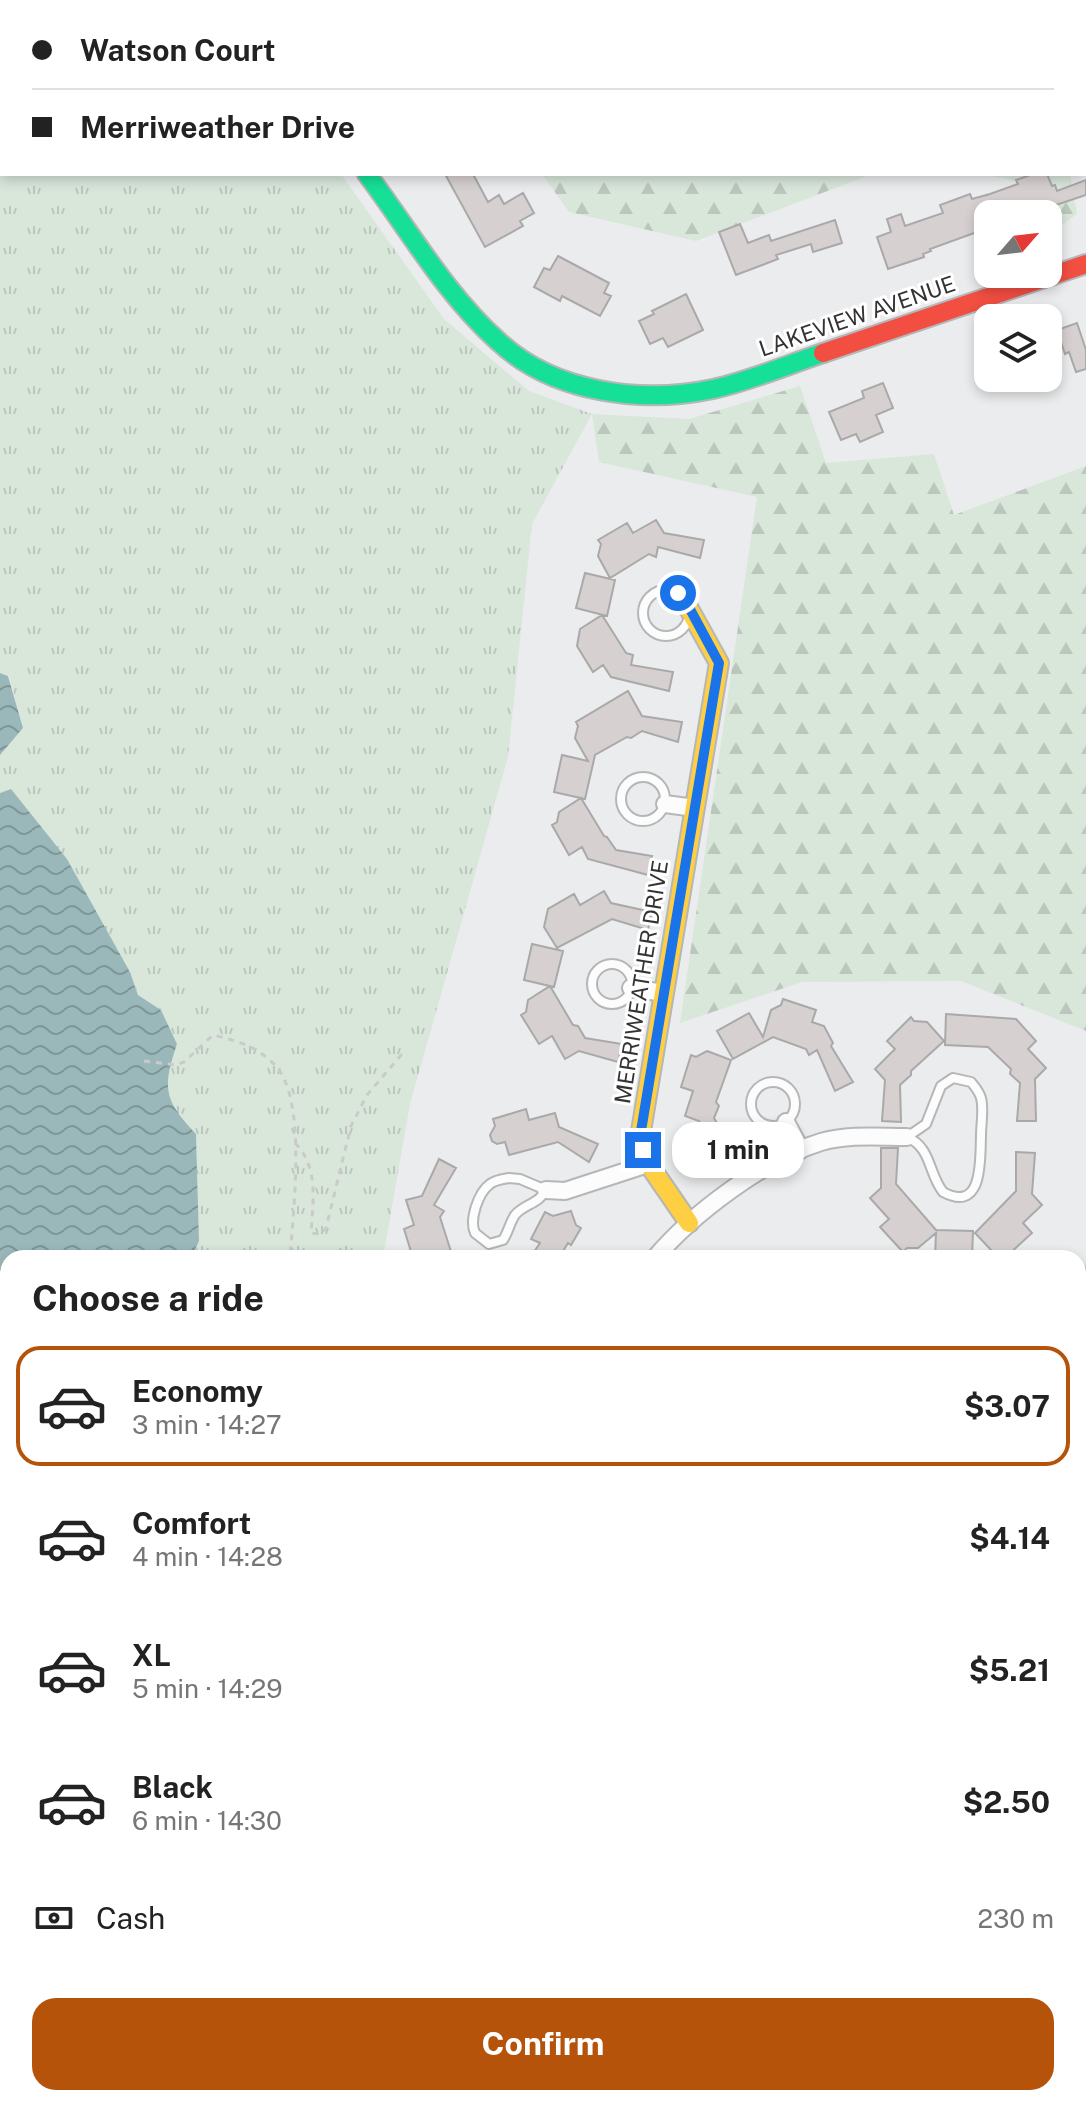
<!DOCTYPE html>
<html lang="en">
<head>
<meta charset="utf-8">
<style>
	body { margin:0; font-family:"Public Sans",sans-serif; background:#f2f2f2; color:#222; height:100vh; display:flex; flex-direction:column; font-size:30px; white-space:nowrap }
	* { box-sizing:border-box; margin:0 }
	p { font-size:26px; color:#767676 }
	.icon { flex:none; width:44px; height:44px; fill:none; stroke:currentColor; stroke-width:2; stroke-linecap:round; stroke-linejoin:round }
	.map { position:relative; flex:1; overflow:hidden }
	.panel { position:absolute; left:0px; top:1250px; width:1086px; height:856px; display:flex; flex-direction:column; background:#fff; border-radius:24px 24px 0 0; box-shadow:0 4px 12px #0003 }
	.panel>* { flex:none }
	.hud { position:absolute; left:0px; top:0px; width:1086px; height:176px; box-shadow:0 4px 12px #0003; display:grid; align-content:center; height:176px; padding:0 32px; background:#fff }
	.needle { width:52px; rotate:62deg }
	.buttons { position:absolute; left:974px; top:200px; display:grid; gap:16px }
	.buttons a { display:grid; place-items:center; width:88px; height:88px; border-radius:16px; background:#fff; box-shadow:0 4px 12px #0003; font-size:40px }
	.end { position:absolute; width:36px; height:36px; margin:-18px; border:10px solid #1a73e8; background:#fff; box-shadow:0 0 0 4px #fff }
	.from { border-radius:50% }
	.bubble { position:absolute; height:56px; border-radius:24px; background:#fff; box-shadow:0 4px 12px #0003; font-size:26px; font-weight:700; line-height:56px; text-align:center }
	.hud b { display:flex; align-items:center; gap:28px; height:76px; font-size:30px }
	.hud b+b { border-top:2px solid #e0e0e0 }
	.hud i { width:20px; height:20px; background:#222 }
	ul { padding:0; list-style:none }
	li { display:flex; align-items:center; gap:24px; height:120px; margin:0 16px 12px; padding:0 16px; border:4px solid transparent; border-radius:24px }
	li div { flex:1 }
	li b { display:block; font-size:30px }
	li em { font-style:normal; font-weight:700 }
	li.active { border-color:#b45309 }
	li>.icon { width:72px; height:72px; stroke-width:1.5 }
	h2 { padding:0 32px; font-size:36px; line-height:96px }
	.pay { display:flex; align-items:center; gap:20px; height:88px; padding:0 32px; font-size:30px }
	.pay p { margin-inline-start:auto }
	.primary-button { display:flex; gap:16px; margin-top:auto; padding:16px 32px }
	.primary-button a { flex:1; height:92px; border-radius:24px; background:#b45309; color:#fff; font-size:32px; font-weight:700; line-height:92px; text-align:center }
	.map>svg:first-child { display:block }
	.grass { fill:url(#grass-tufts) }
	.forest { fill:url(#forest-firs) }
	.water { fill:url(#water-waves) }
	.building { fill:#d7d0d0; stroke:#aaa9a9; stroke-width:2 }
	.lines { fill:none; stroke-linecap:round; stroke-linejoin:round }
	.lane-casing { stroke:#b5b6b7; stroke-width:12 }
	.street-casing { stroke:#b5b6b7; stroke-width:20 }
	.fast-casing { stroke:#b5b6b7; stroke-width:22 }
	.slow-casing { stroke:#b5b6b7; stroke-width:22 }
	.jam-casing { stroke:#b5b6b7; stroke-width:22 }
	.path { stroke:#cacacb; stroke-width:3; stroke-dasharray:6 6; stroke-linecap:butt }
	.lane { stroke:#fcfcfc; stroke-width:8 }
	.street { stroke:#fcfcfc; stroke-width:16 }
	.fast { stroke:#16e098; stroke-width:18 }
	.slow { stroke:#ffcf43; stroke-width:18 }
	.jam { stroke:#f24e42; stroke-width:18 }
	.route { stroke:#1a73e8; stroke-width:10 }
	.labels { text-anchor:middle; stroke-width:6; stroke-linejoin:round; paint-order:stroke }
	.street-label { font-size:22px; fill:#333335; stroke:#fff }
</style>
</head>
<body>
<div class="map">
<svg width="1086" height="2106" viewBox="0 0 1086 2106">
	<defs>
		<pattern id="grass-tufts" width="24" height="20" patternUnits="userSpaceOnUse" patternTransform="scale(2)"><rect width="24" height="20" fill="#d9e7db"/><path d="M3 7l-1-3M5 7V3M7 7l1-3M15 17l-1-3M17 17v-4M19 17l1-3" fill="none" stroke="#bbc7bd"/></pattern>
		<pattern id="forest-firs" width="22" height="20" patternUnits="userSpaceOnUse" patternTransform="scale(2)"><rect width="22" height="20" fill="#d9e7db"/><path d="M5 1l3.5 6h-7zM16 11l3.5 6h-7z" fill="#bbc7bd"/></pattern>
		<pattern id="water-waves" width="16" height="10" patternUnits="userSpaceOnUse" patternTransform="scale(2)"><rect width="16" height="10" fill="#9ab8ba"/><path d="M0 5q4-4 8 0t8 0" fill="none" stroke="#7e9698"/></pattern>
	</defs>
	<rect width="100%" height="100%" fill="#ebeced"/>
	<!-- grass -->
	<path class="grass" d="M0,0L218,2H2V174H341L444,319L529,391L592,414L532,524L508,757L410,1104L383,1258H191L199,1241L196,1134C164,1100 162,1089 177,1044L161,1010L138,995L130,972L67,859L11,790L0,793V755L23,728L9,676L0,673Z
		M0,1457L8,1480V1601L0,1610Z
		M0,1764L8,1765V2098H1052L1049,2106H0Z"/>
	<!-- forest -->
	<path class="forest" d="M464,0H1086V79L1084,80V2Z
		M542,174H872L696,241L569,212Z
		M982,174H1070L1077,214L1058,228L1026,183Z
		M800,386L826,463L934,454L954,515L1086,466V1031L961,981L802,982L680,1023L757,497L599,462L592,414L689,419Z
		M1086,1263V1387L1078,1389V1268Z
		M1086,1525V2034L1078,2032V1529Z"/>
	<!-- water -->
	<path class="water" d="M0,673L8,676L23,728L0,755Z
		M11,789L67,859L130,972L138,995L161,1010L177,1044C162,1089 164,1100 196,1134L199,1241L191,1258H8V1480L0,1457V793Z
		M8,1601V1765L0,1764V1610Z
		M825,2098H891L886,2106H821Z"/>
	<!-- building -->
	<path class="building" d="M445,174H473L488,202L499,195L504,204L523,193L534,213L520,221L523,226L485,247Z
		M1033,174H1047L1052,186L1055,185L1057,191L1086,180V195L1047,208L1049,214H988V228L930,249L931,251L923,254L924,257L888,269L877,237L891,232L887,219L901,214L905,226L943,213L940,205L970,194L972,199L990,194L1018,184L1016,180Z
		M835,220L842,243L813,252L811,244L776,255L778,259L736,275L719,232L740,224L748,243L769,235L771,241Z
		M558,256L609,283L604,293L611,296L600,316L562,296L560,301L534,287L544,268L550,270Z
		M686,294L703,330L668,347L663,338L650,344L639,321L654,314L652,311Z
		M1077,323L1086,350V369L1076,372L1069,352L1065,354L1057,330Z
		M883,383L893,408L876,415L883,432L860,442L856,434L841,440L829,412L864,398L862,391Z
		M656,520L664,533L704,540L700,558L658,547L656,557L649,554L610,578L598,556L601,544L598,540L627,523L633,533Z
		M585,573L615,580L607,616L576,608Z
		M602,615L626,653L633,655L631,665L673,672L669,691L611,677L603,665L593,672L577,646L580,629Z
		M628,691L642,716L682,722L678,742L642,731L631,738L627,737L595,755L585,799L554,792L562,755L588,761L575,738L578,726L576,722Z
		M581,798L604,836L607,837L616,850L652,856L648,875L588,859L582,847L569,855L552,825L557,822L559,812Z
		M604,891L611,903L652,912L648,930L612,919L557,948L544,927L548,909L574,894L580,905Z
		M532,944L563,951L554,987L524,980Z
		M550,986L573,1025L578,1026L585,1038L622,1044L618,1062L579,1051L565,1059L552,1036L539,1044L521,1015L526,1012L528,1000Z
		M783,999L816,1010L812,1022L824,1026L833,1043L831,1046L853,1082L835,1091L817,1050L809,1055L806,1049L773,1037L733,1059L717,1031L749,1013L763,1037L771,1010L781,1005Z
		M946,1014L1016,1019L1036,1041L1028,1049L1046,1068L1035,1079L1036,1121H1017L1020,1083L1010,1074L1011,1069L988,1047L945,1045Z
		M911,1017L914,1021L927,1022L944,1041L911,1071V1075L900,1085L901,1122L882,1121L885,1080L875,1069L895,1049L887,1041Z
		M707,1051L731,1060L716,1102L719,1106L714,1118L733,1151L716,1159L699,1121L685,1116L693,1091L681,1087L691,1055L696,1057Z
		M526,1109L529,1120L555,1113L559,1127L598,1144L589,1162L558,1142L509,1155L505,1142L497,1144L492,1141L490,1135L495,1126L493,1119Z
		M881,1148H898L896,1184L936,1230L973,1231L972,1258H935L936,1233L918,1248H907L903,1252L880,1227L889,1219L870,1198L881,1188Z
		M1016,1152L1035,1153L1032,1194L1042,1205L1023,1223L1032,1233L1007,1256L1004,1253L993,1252L975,1233L1016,1191Z
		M439,1159L456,1168L434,1205L444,1211L440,1217L453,1258H413L404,1229L414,1225L406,1200L422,1196Z
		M571,1211L576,1225L581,1228L571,1245L568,1243L559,1258H530L540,1243L531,1239L545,1212L553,1216Z"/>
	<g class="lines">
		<!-- lane casing -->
		<g class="lane-casing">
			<path id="lane" d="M643 613a23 23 0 1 1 46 0a23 23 0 1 1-46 0Z
				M621 799a22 22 0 1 1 44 0a22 22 0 1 1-44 0Z
				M592 984a20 20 0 1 1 40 0a20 20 0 1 1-40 0Z
				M953,1078L971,1082C975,1087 979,1091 981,1098C984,1109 981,1124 981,1135C980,1158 984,1214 943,1192C928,1173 932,1148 907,1137L926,1124L941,1086Z
				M751 1104a22 22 0 1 1 44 0a22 22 0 1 1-44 0Z
				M509,1178L520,1179L546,1190C539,1204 524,1204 515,1215C510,1222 508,1233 503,1240L489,1244L475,1233C469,1220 478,1193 490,1184C495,1180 502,1179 509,1178Z
				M0,2093L8,2080"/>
		</g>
		<!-- street casing -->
		<g class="street-casing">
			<path id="street" d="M219,0L221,2
				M665,804L695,808
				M631,988L664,993
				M786,1122L801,1150
				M546,1190L565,1191L648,1164
				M655,1258C692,1214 765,1159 821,1142C849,1134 879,1137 907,1137
				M497,2098L501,2106"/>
		</g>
		<!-- fast casing -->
		<g class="fast-casing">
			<path id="fast" d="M367,174C409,230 446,295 499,342C554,393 642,404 713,389C750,381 787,365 823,353
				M1057,2106L1059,2098"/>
		</g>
		<!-- slow casing -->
		<g class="slow-casing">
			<path id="slow" d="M689,609L719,663L641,1131L652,1169L689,1223
				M1078,1526L1086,1519"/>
		</g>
		<!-- jam casing -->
		<g class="jam-casing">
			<path id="jam" d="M823,353L1086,264"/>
		</g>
		<!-- path -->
		<path class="path" d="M144,1061L176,1065L184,1062L213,1035C237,1041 256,1046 274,1064C308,1097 293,1212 290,1258
			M295,1143C319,1167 313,1201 311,1233L321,1234L326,1228L351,1126L367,1095L402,1054
			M0,1907H8"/>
		<!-- lane -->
		<use href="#lane" class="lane"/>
		<!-- street -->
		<use href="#street" class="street"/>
		<!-- fast -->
		<use href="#fast" class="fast"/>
		<!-- slow -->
		<use href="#slow" class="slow"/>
		<!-- jam -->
		<use href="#jam" class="jam"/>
	</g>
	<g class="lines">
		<!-- route -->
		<path class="route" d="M643,1150L641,1131L719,663L684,598L678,593"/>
	</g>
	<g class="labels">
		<!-- street labels -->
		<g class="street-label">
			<text transform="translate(857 316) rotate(-19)" y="8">LAKEVIEW AVENUE</text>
			<text transform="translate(641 982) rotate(-81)" y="8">MERRIWEATHER DRIVE</text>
		</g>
	</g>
</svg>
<div class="buttons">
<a><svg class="needle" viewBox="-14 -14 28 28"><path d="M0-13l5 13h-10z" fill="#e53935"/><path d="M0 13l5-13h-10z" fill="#767676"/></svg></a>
<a><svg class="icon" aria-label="layers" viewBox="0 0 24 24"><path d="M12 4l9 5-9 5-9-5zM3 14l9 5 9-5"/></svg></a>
</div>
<i class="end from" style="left:678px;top:593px"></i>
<i class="end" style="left:643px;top:1150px"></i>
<div class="bubble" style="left:672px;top:1122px;width:132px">1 min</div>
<div class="hud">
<b><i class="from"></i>Watson Court</b>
<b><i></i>Merriweather Drive</b>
</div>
<section class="panel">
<h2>Choose a ride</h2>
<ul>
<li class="active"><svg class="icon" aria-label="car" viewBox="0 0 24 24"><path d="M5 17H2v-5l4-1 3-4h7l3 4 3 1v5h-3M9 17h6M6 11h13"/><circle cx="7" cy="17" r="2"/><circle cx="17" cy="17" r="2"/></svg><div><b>Economy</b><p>3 min · 14:27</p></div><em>$3.07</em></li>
<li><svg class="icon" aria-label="car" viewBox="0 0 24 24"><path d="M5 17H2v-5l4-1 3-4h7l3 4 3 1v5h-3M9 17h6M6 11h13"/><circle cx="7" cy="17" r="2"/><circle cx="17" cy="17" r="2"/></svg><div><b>Comfort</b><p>4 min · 14:28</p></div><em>$4.14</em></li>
<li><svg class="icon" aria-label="car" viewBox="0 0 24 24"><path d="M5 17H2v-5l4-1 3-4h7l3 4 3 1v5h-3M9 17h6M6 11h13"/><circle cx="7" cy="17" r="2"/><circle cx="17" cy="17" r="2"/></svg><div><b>XL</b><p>5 min · 14:29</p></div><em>$5.21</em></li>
<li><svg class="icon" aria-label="car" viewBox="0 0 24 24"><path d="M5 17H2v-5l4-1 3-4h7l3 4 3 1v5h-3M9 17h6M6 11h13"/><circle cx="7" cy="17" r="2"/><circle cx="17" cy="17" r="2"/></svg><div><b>Black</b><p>6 min · 14:30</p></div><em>$2.50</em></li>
</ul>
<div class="pay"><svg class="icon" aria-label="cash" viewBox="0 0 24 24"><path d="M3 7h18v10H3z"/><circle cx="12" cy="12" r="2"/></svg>Cash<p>230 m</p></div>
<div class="primary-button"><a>Confirm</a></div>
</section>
</div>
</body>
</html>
